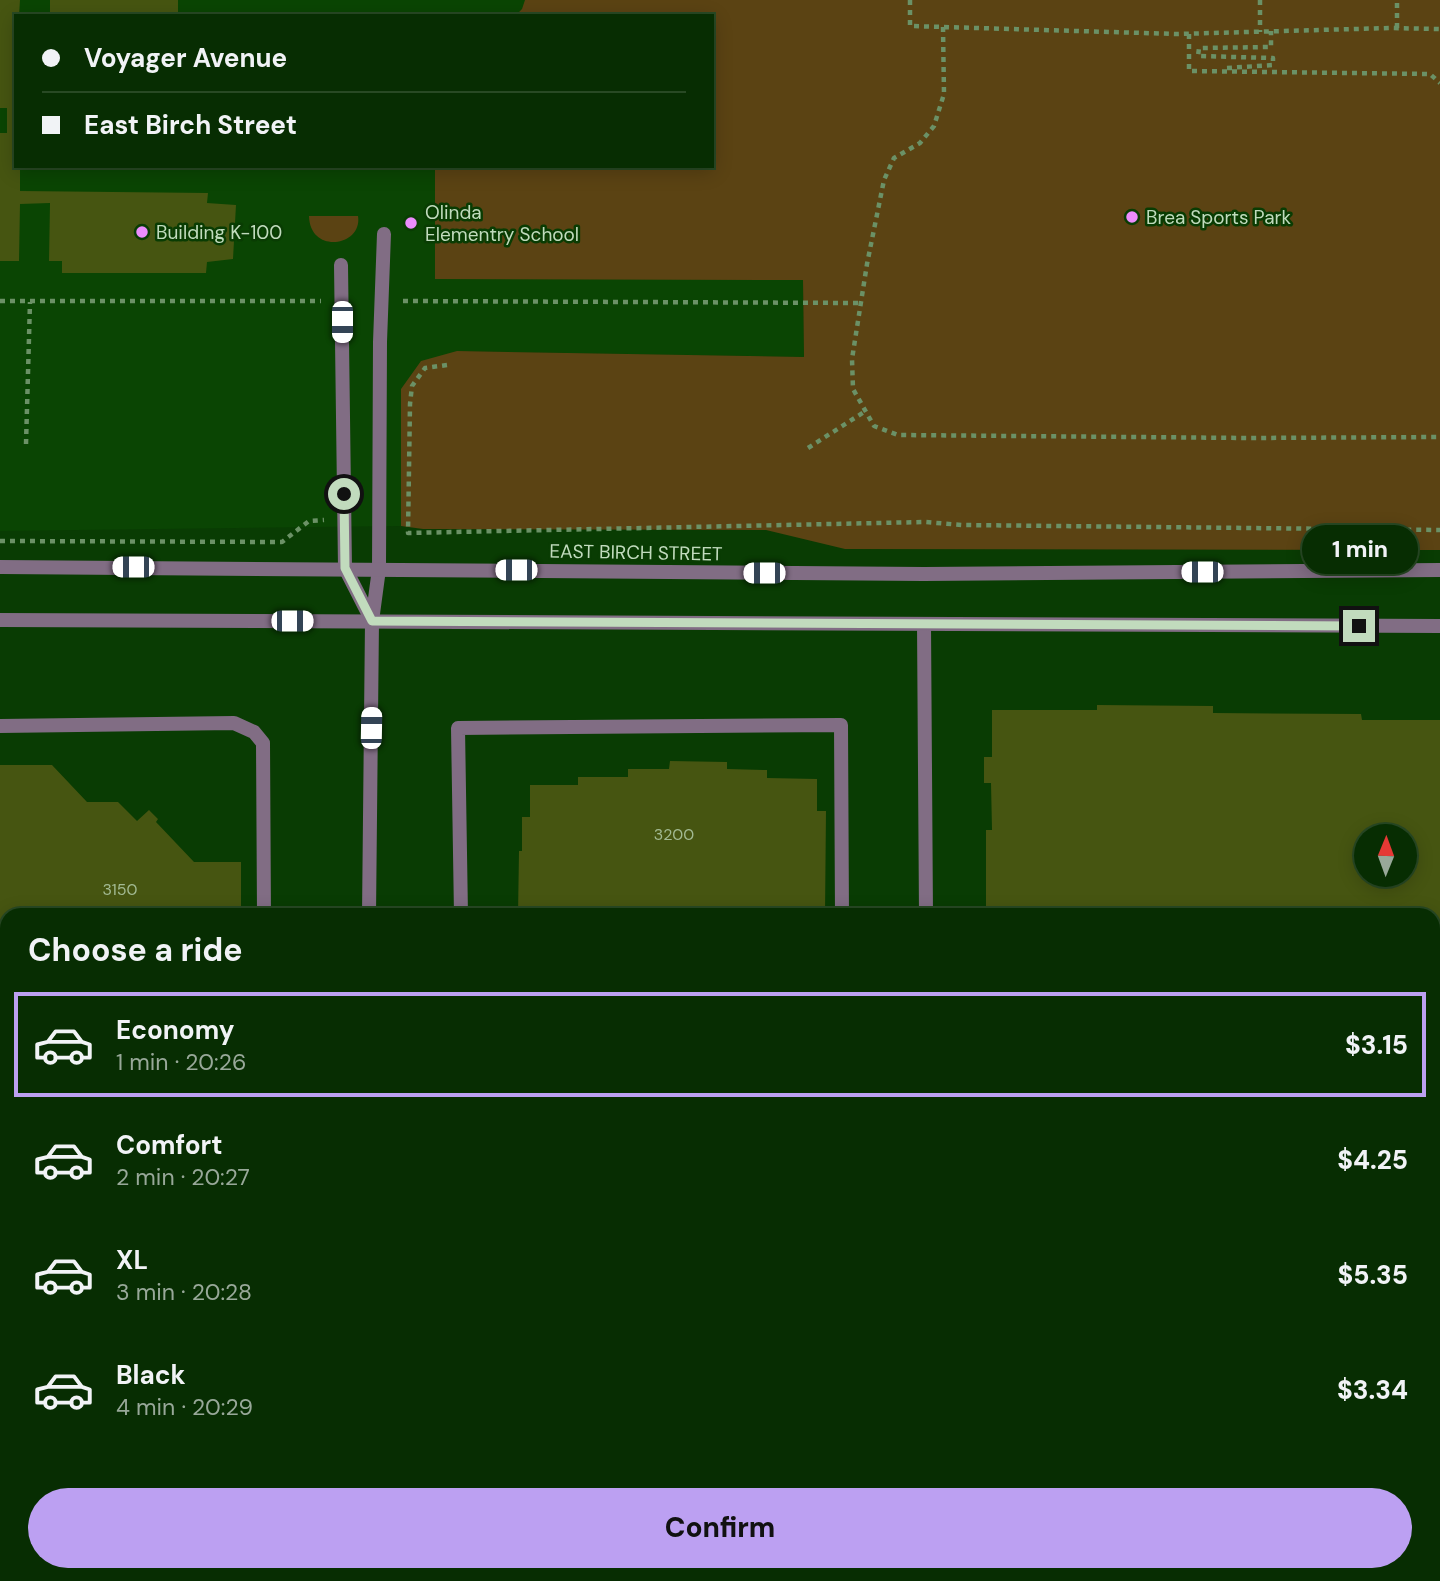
<!DOCTYPE html>
<html lang="en">
<head>
<meta charset="utf-8">
<style>
	body { margin:0; font-family:"DM Sans",sans-serif; background:#10350c; color:#f1f3f6; height:100vh; display:flex; flex-direction:column; font-size:26px; white-space:nowrap }
	* { box-sizing:border-box; margin:0 }
	p { font-size:23px; color:#98a899 }
	.icon { flex:none; width:38px; height:38px; fill:none; stroke:currentColor; stroke-width:2; stroke-linecap:round; stroke-linejoin:round }
	.map { position:relative; flex:1; overflow:hidden }
	.sheet { position:absolute; left:0px; top:908px; width:1440px; height:674px; display:flex; flex-direction:column; background:#072d02; border-radius:21px 21px 0 0; box-shadow:0 4px 18px #0003,0 0 0 2px #284924 }
	.sheet>* { flex:none }
	.top-card { position:absolute; left:14px; top:14px; width:700px; height:154px; border-radius:0px; box-shadow:0 4px 18px #0003,0 0 0 2px #284924; display:grid; align-content:center; height:154px; padding:0 28px; background:#072d02 }
	.needle { width:46px; rotate:1deg }
	.fabs { position:absolute; left:1354px; top:824px; display:grid; gap:14px }
	.fabs a { display:grid; place-items:center; width:63px; height:63px; border-radius:50%; background:#072d02; box-shadow:0 4px 18px #0003,0 0 0 2px #284924; font-size:35px }
	.end { position:absolute; width:32px; height:32px; margin:-16px; border:9px solid #c1dbbd; background:#111; box-shadow:0 0 0 4px #111 }
	.from { border-radius:50% }
	.bubble { position:absolute; height:49px; border-radius:24px; background:#072d02; box-shadow:0 4px 18px #0003,0 0 0 2px #284924; font-size:23px; font-weight:800; line-height:49px; text-align:center }
	.car { position:absolute; width:21px; height:42px; margin:-21px -10px; border-radius:9px; box-shadow:0 0 5px 2px #0007; background:linear-gradient(#fff 24%,#345 0 40%,#fff 0 76%,#345 0 86%,#fff 0) }
	.top-card b { display:flex; align-items:center; gap:24px; height:66px; font-size:26px }
	.top-card b+b { border-top:2px solid #284924 }
	.top-card i { width:18px; height:18px; background:#f1f3f6 }
	ul { padding:0; list-style:none }
	li { display:flex; align-items:center; gap:21px; height:105px; margin:0 14px 10px; padding:0 14px; border:4px solid transparent; border-radius:0px }
	li div { flex:1 }
	li b { display:block; font-size:26px }
	li em { font-style:normal; font-weight:800 }
	li.current { border-color:#bca0f2 }
	li>.icon { width:63px; height:63px; stroke-width:1.5 }
	h2 { padding:0 28px; font-size:32px; line-height:84px }
	.cta { display:flex; gap:14px; margin-top:auto; padding:14px 28px }
	.cta a { flex:1; height:80px; border-radius:42px; background:#bca0f2; color:#111; font-size:28px; font-weight:800; line-height:80px; text-align:center }
	.map>svg:first-child { display:block }
	.built { fill:#0a4503; fill-rule:evenodd }
	.green { fill:#5b4313 }
	.building { fill:#465511; fill-rule:evenodd }
	.lines { fill:none; stroke-linecap:round; stroke-linejoin:round }
	.path { stroke:#6b9166; stroke-width:4.5; stroke-dasharray:5 5; stroke-linecap:butt }
	.service { stroke:#816d84; stroke-width:14 }
	.minor { stroke:#816d84; stroke-width:14 }
	.tertiary { stroke:#816d84; stroke-width:14 }
	.route { stroke:#c1dbbd; stroke-width:9 }
	.poi-dot { fill:#eb8dfc; stroke:#093c03; stroke-width:2.5 }
	.labels { text-anchor:middle; stroke-width:5; stroke-linejoin:round; paint-order:stroke }
	.number-label { font-size:16px; fill:#a2ba92 }
	.poi-label { font-size:19px; fill:#c1dbbd; stroke:#093c03; text-anchor:start }
	.street-label { font-size:19px; fill:#c1dbbd; stroke:#093c03 }
</style>
</head>
<body>
<div class="map">
<svg width="1440" height="1581" viewBox="0 0 1440 1581">
	<rect width="100%" height="100%" fill="#093c03"/>
	<!-- built -->
	<path class="built" d="M0,0H853L803,280L804,357L457,351L401,389V526L0,531ZM16,16H712V166H16Z"/>
	<!-- green -->
	<path class="green" d="M525,0H1440V550L845,549L766,530L423,529L401,526V389L421,361L457,351L804,357L803,280L435,279V166H712V16H515L522,9Z
		M309,216H358C363,246 310,255 309,216Z"/>
	<!-- building -->
	<path class="building" d="M0,0H20L19,16H16V166H20V191L208,193L207,203L236,205L233,259L207,262L206,273H62V261H49L50,203L20,204L19,261H0V133H7V108H0Z
		M50,0H178V16H50Z
		M1097,705L1213,706V713L1361,714L1362,720H1440V1257H1433V915H986V830H992L991,783H984V757H992V710H1097ZM1367,836H1405V875H1367Z
		M670,761L727,762V769L767,770V778L817,779V811H826L825,915H518L519,851H522V817H530V785H578V777H628V769H669Z
		M0,765H52L87,802H118L137,821L149,810L158,819L156,822L194,862H241V915H7V969H0Z
		M0,1163H7V1391H0Z"/>
	<g class="lines">
		<!-- path -->
		<path class="path" d="M910,0V26L1177,34L1390,28L1440,29
			M1260,0V32
			M943,27L944,94L934,126L920,143L894,158L884,180L867,264L852,359L853,389L874,426L898,435L1250,438L1440,437
			M1397,28V0
			M1189,34V71L1430,74L1440,83
			M1227,68L1273,65V58L1198,56L1199,48L1271,47V31
			M0,301H321
			M403,301L861,303
			M447,365L425,368L412,386L410,404L408,533L925,522L962,525L1440,530
			M26,444L30,302
			M808,448L864,412
			M0,541L282,542L309,521L324,520"/>
		<!-- service -->
		<path class="service" d="M341,265L345,568L372,621
			M372,621L379,569L380,342L384,234
			M924,624L926,915
			M0,726L234,723L254,732L263,743L264,915
			M461,915L458,728L841,725L842,915
			M0,1012H7
			M0,1130H7
			M1433,1380H1440
			M1433,1492L1440,1493
			M1433,1532H1440
			M1076,1575V1581
			M1282,1575V1581
			M415,1578L619,1579V1575
			M619,1579L658,1581
			M310,1581L312,1575
			M1110,1581V1575"/>
		<!-- minor -->
		<path class="minor" d="M369,915L372,621
			M0,1477H7
			M902,1575V1581"/>
		<!-- tertiary -->
		<path class="tertiary" d="M0,567L924,574L1440,570
			M0,620L1440,626"/>
	</g>
	<g class="lines">
		<!-- route -->
		<path class="route" d="M344,494L345,568L372,621L1359,626"/>
	</g>
	<!-- markers -->
	<g class="poi-dot">
		<circle cx="1132" cy="217" r="7"/>
		<circle cx="411" cy="223" r="7"/>
		<circle cx="142" cy="232" r="7"/>
	</g>
	<g class="labels">
		<!-- number labels -->
		<g class="number-label">
			<text x="674" y="840">3200</text>
			<text x="120" y="895">3150</text>
		</g>
		<!-- poi labels -->
		<g class="poi-label">
			<text x="425" y="219">Olinda<tspan x="425" dy="22">Elementry School</tspan></text>
			<text x="1146" y="224">Brea Sports Park</text>
			<text x="156" y="239">Building K-100</text>
		</g>
		<!-- street labels -->
		<g class="street-label">
			<text transform="translate(636 552) rotate(1)" y="7">EAST BIRCH STREET</text>
		</g>
	</g>
</svg>
<div class="fabs">
<a><svg class="needle" viewBox="-14 -14 28 28"><path d="M0-13l5 13h-10z" fill="#e53935"/><path d="M0 13l5-13h-10z" fill="#98a899"/></svg></a>
</div>
<i class="end from" style="left:344px;top:494px"></i>
<i class="end" style="left:1359px;top:626px"></i>
<div class="bubble" style="left:1302px;top:525px;width:116px">1 min</div>
<i class="car" style="left:342px;top:322px;rotate:180deg"></i>
<i class="car" style="left:133px;top:567px;rotate:270deg"></i>
<i class="car" style="left:516px;top:570px;rotate:270deg"></i>
<i class="car" style="left:1202px;top:572px;rotate:270deg"></i>
<i class="car" style="left:764px;top:573px;rotate:270deg"></i>
<i class="car" style="left:292px;top:621px;rotate:90deg"></i>
<i class="car" style="left:371px;top:728px;rotate:1deg"></i>
<div class="top-card">
<b><i class="from"></i>Voyager Avenue</b>
<b><i></i>East Birch Street</b>
</div>
<section class="sheet">
<h2>Choose a ride</h2>
<ul>
<li class="current"><svg class="icon" aria-label="car" viewBox="0 0 24 24"><path d="M5 17H2v-5l4-1 3-4h7l3 4 3 1v5h-3M9 17h6M6 11h13"/><circle cx="7" cy="17" r="2"/><circle cx="17" cy="17" r="2"/></svg><div><b>Economy</b><p>1 min · 20:26</p></div><em>$3.15</em></li>
<li><svg class="icon" aria-label="car" viewBox="0 0 24 24"><path d="M5 17H2v-5l4-1 3-4h7l3 4 3 1v5h-3M9 17h6M6 11h13"/><circle cx="7" cy="17" r="2"/><circle cx="17" cy="17" r="2"/></svg><div><b>Comfort</b><p>2 min · 20:27</p></div><em>$4.25</em></li>
<li><svg class="icon" aria-label="car" viewBox="0 0 24 24"><path d="M5 17H2v-5l4-1 3-4h7l3 4 3 1v5h-3M9 17h6M6 11h13"/><circle cx="7" cy="17" r="2"/><circle cx="17" cy="17" r="2"/></svg><div><b>XL</b><p>3 min · 20:28</p></div><em>$5.35</em></li>
<li><svg class="icon" aria-label="car" viewBox="0 0 24 24"><path d="M5 17H2v-5l4-1 3-4h7l3 4 3 1v5h-3M9 17h6M6 11h13"/><circle cx="7" cy="17" r="2"/><circle cx="17" cy="17" r="2"/></svg><div><b>Black</b><p>4 min · 20:29</p></div><em>$3.34</em></li>
</ul>
<div class="cta"><a>Confirm</a></div>
</section>
</div>
</body>
</html>
